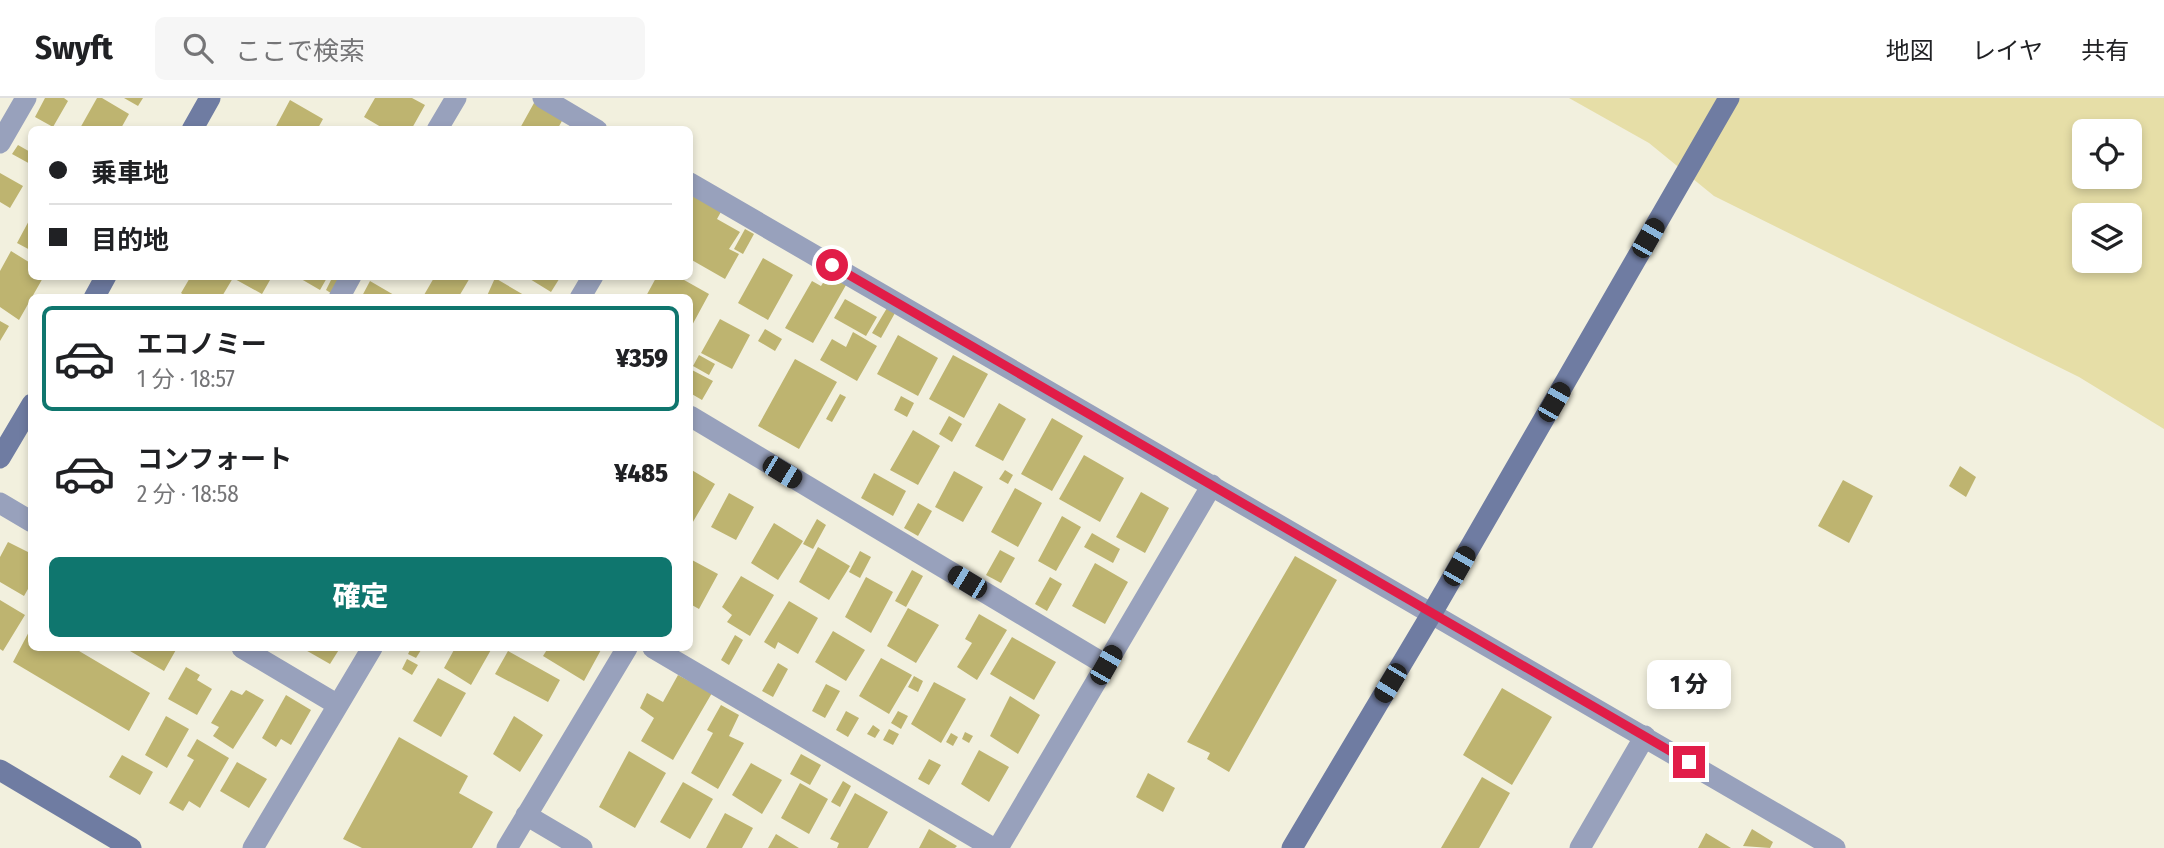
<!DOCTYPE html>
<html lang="ja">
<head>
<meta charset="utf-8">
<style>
	body { margin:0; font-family:"Fira Sans Condensed","Noto Sans JP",sans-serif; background:#f6f6f6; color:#202124; height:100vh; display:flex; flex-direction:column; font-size:26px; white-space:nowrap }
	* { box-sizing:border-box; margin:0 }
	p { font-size:23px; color:#757577 }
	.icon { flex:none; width:38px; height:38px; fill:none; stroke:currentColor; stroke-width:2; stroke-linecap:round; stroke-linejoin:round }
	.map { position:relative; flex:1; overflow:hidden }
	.sheet { position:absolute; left:28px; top:196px; width:665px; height:357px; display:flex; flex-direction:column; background:#fff; border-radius:10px; box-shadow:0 4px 10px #0003 }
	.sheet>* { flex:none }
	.guide { position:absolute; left:28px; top:28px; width:665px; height:154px; border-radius:10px; box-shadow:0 4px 10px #0003; display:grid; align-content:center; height:154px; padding:0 21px; background:#fff }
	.fabs { position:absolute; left:2072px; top:21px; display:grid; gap:14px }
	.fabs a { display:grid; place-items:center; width:70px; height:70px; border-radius:10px; background:#fff; box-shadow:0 4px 10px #0003; font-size:35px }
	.end { position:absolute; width:32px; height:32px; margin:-16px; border:9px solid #e11d48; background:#fff; box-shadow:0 0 0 4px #fff }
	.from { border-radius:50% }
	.bubble { position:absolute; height:49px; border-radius:10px; background:#fff; box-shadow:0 4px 10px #0003; font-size:23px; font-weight:800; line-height:49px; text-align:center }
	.car { position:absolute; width:21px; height:42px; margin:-21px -10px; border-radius:9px; box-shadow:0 0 5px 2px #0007; background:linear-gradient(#222 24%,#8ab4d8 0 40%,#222 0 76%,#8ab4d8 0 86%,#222 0) }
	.guide b { display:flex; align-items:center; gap:24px; height:66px; font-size:26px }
	.guide b+b { border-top:2px solid #e0e0e0 }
	.guide i { width:18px; height:18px; background:#202124 }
	ul { padding:12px 0 0; list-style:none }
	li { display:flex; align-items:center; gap:21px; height:105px; margin:0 14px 10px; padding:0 7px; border:4px solid transparent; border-radius:10px }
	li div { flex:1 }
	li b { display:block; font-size:26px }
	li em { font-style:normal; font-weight:800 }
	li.selected { border-color:#0f766e }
	li>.icon { width:63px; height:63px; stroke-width:1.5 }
	.button { display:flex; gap:14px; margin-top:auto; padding:14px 21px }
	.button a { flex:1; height:80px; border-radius:10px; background:#0f766e; color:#fff; font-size:28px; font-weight:800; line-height:80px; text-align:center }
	header { display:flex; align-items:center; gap:42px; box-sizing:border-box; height:98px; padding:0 35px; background:#fff; border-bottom:2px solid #e0e0e0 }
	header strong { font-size:33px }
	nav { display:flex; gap:38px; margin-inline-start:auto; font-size:24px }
	.search { width:490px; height:63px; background:#f6f6f6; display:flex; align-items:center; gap:18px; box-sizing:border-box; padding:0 24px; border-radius:10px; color:#757577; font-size:26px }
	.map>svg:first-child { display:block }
	.green { fill:#e6dea7; fill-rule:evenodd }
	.building { fill:#beb470 }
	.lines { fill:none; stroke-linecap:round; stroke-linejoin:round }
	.street { stroke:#98a1bc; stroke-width:21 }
	.secondary { stroke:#6f7ca2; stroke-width:21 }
	.route { stroke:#e11d48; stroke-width:9 }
</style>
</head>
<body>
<header>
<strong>Swyft</strong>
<div class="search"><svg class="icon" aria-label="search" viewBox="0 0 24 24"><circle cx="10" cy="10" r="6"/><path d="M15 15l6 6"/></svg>ここで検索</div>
<nav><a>地図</a><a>レイヤ</a><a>共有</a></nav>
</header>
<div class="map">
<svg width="2164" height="750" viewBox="0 0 2164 750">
	<rect width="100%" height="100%" fill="#f2f0de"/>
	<!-- green -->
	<path class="green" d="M1569,0H2164V331L2079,279L1714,98L1649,45ZM2084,33H2130V79H2084ZM2084,117H2130V163H2084Z"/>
	<!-- building -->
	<path class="building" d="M45,0H64L68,3L53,29L35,19Z
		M97,0H102L129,16L120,32H79Z
		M124,0H143L138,8Z
		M375,0H412L425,7L411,32H386L364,19Z
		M290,2L323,21L317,32H274Z
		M534,5L563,21L557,32H519Z
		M18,47L32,55V67L12,56Z
		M0,75L23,88L10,110L0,104Z
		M690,94L722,112L717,121L740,134L729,151L739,156L725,181L690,161Z
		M32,117V153L17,145Z
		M745,131L754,136L743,156L734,151Z
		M11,153L32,166V178H44L19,222L0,209V173Z
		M763,160L793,177L768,222L738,205Z
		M828,177L846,187L813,245L785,230L812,183L821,188Z
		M191,178H264L270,182L262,196L233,180L221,200H188L181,195Z
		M296,178H328L320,192Z
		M333,178H344L334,197L326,192Z
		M435,178H471L458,200H428L424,197Z
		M525,178H561L551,194Z
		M657,178H677L709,196L690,231V200H645Z
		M495,180L529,200H486Z
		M370,183L394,197L400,200H361Z
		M845,201L877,219L866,238L834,220Z
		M887,210L895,215L881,240L872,235Z
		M720,221L750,237L732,271L701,255Z
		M0,223L9,228L0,243Z
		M765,231L782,241L775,253L758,243Z
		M853,234L877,248L857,283L820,262L832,241L846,249Z
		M898,237L938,260L918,298L877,276Z
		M699,257L715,266L709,277L693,268Z
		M953,257L988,276L964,320L929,301Z
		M795,261L837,284L799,351L758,328Z
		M692,272L713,283L702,302L690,295V277Z
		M840,296L846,299L832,324L826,321Z
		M901,298L914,305L907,319L894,312Z
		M999,305L1026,321L1003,363L975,348Z
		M949,318L962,326L952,344L939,336Z
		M1052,320L1083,338L1052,393L1021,376Z
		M913,332L940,348L918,387L890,372Z
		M1084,357L1124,380L1100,424L1059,401Z
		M1960,368L1976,379L1966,399L1949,388Z
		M690,371L715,386L690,429Z
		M1005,372L1013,377L1008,386L999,381Z
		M954,373L983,389L963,424L935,409Z
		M874,375L906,393L893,418L861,400Z
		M1843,382L1873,398L1849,445L1818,428Z
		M1015,390L1042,405L1018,449L991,434Z
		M1141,394L1169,410L1145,455L1116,439Z
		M729,395L754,409L736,442L711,429Z
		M918,405L932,413L918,438L904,430Z
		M1062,418L1081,429L1056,473L1038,463Z
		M817,421L826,427L813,451L803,446Z
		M774,425L803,443L778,482L751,465Z
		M1092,435L1120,451L1113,465L1084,449Z
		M8,444L32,456V484L24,498L0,484V459Z
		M818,449L850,468L829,502L799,484Z
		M1000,452L1015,460L1001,485L986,477Z
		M860,453L871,459L860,480L849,474Z
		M1295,458L1337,482L1229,674L1207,661L1210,655L1187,644Z
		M692,462L718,476L699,511L690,506V467Z
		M1095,465L1128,484L1105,526L1072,508Z
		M912,472L923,478L906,509L895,503Z
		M741,478L774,497L750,538L727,524L732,517L722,509Z
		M866,479L893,494L871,535L845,519Z
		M1050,479L1062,486L1047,513L1035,506Z
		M0,502L25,517L3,553L0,551Z
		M789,503L818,520L798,556L778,544L775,551L764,544Z
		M908,510L939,527L916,565L887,548Z
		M979,516L1007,532L977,582L957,569L972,545L965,541Z
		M32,528V550H74L150,595L129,633L13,564Z
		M833,533L865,552L846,583L815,564Z
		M735,537L743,542L729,567L721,562Z
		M1012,539L1056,564L1034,602L990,576Z
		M132,550H177L164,573L130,553Z
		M302,550H340L330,566Z
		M411,550L421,552L416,560L408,556Z
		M455,550H492L471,587L444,570Z
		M548,550H602L584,583L543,558Z
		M508,553L560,582L548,604L495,576Z
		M881,560L912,577L889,616L859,598Z
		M407,561L418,567L412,577L402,571Z
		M778,565L788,571L773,599L762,593Z
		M186,569L200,577L197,582L212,591L197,617L168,601Z
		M678,577L712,595L673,662L641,643L654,620L640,610L647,595L663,604Z
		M914,578L923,583L918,594L908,589Z
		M438,580L466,595L441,639L413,623Z
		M934,584L966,601L941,645L911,626Z
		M826,586L840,593L825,620L812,613Z
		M1502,590L1552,619L1512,687L1463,657Z
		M231,592L242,597L246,592L264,602L233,651L213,638L219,629L211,625Z
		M286,597L311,612L291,647L281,641L276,649L262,640Z
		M1010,598L1040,617L1018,656L990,638Z
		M721,607L739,617L729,638L744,645L718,691L691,675L713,635L707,632Z
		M846,613L859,620L848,639L836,632Z
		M898,613L908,618L901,631L891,625Z
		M166,618L189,631L167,670L145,657Z
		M514,618L543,637L520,674L493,656Z
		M873,627L880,632L875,640L867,636Z
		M889,631L899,636L893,647L883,642Z
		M965,634L973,638L969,645L962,641Z
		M951,635L958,639L953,648L946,644Z
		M399,639L468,678L459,695L493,714L472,750H362L343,741Z
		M197,641L229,660L200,710L189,703L183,713L169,705L194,662L187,658Z
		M979,652L1009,669L989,704L961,686Z
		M629,653L666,675L635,730L599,709Z
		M801,656L821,667L810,687L790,676Z
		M122,657L153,674L140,697L109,679Z
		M929,661L941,667L929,687L918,681Z
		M237,664L267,681L249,710L220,693Z
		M751,665L782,682L762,716L732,697Z
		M1148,675L1175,690L1163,714L1136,699Z
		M1482,679L1510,695L1479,750H1441Z
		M843,683L851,688L840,709L831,704Z
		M683,684L713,701L690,741L660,724Z
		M800,685L828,701L809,736L781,720Z
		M855,695L888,714L868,750H837L839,745L830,741Z
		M725,715L753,730L742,750H706Z
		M929,731L957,748L955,750H919Z
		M1752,731L1773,744L1770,750L1743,748Z
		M1706,735L1731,750H1698Z
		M776,736L799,750H768Z"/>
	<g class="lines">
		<!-- street -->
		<path class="street" d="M543,0L597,32
			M437,32L456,0
			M0,45L26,0
			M690,85L1835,750
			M339,200L351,178
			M580,200L593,178
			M690,318L1106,567
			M0,405L32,424
			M242,550L338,607
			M653,550L993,750
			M526,717L582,750
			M253,750L372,550
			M507,750L627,550
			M998,750L1212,387
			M1580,750L1645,638"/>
		<!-- secondary -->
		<path class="secondary" d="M192,32L210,0
			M94,200L106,178
			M0,360L32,306
			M0,672L131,750
			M1292,750L1432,515L1729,0"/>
	</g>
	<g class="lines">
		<!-- route -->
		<path class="route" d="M832,167L1689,664"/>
	</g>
</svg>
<div class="fabs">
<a><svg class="icon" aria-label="locate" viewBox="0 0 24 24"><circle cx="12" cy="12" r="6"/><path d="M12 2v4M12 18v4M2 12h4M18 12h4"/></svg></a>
<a><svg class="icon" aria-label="layers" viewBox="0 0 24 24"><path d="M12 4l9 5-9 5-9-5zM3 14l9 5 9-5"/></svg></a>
</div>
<i class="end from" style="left:832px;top:167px"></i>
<i class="end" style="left:1689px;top:664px"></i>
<div class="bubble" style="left:1647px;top:562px;width:84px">1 分</div>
<i class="car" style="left:1648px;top:140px;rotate:30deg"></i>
<i class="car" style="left:1554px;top:304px;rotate:30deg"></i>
<i class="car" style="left:782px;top:374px;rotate:121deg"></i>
<i class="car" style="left:1459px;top:468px;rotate:30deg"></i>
<i class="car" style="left:967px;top:484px;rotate:301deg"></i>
<i class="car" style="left:1106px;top:567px;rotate:30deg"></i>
<i class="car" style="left:1390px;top:585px;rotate:211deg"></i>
<div class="guide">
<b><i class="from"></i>乗車地</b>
<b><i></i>目的地</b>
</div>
<section class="sheet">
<ul>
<li class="selected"><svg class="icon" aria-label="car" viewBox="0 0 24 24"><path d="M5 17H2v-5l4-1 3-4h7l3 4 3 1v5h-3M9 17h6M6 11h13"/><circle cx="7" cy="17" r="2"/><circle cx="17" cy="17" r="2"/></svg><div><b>エコノミー</b><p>1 分 · 18:57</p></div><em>¥359</em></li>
<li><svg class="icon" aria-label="car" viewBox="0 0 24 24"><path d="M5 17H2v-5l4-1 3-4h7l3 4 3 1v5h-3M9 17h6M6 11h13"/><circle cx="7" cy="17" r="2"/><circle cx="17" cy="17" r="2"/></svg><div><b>コンフォート</b><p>2 分 · 18:58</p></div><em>¥485</em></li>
</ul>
<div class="button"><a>確定</a></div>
</section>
</div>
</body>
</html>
